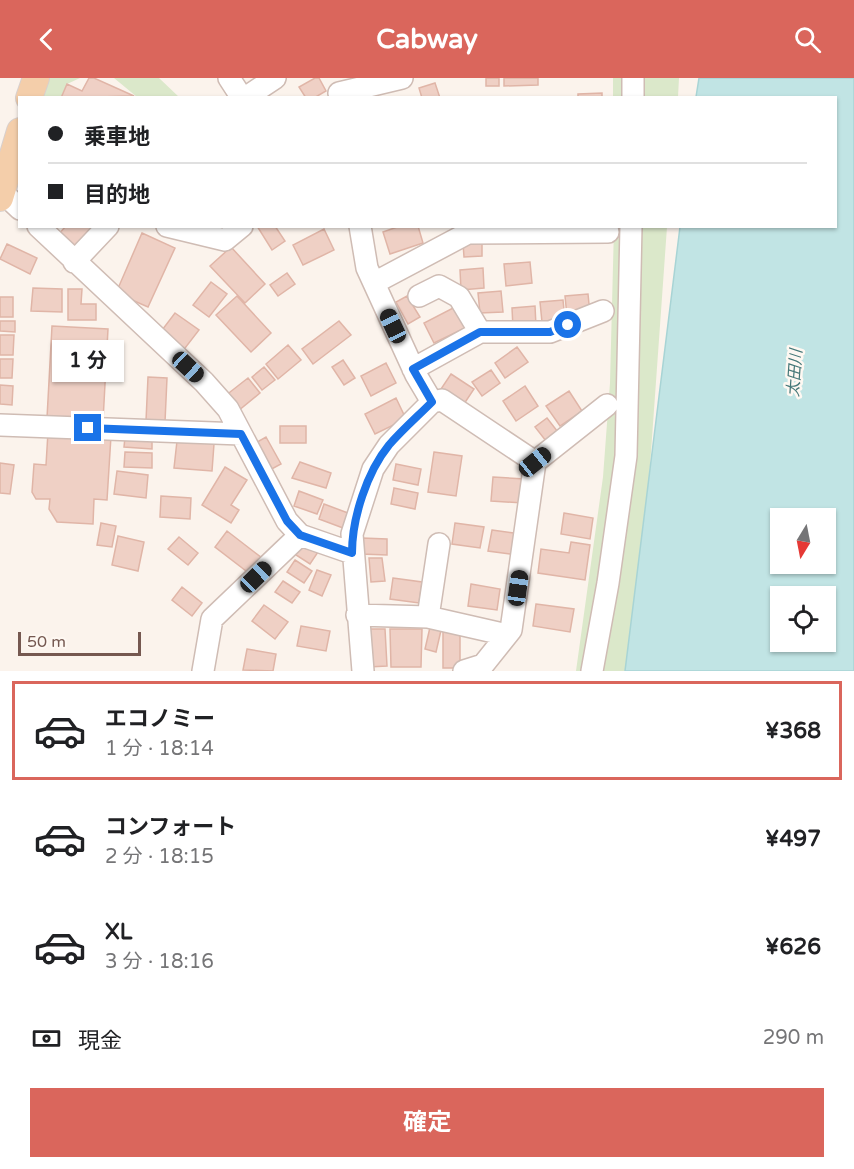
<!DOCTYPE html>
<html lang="ja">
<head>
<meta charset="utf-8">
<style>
	body { margin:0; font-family:"Varela Round","Noto Sans JP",sans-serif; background:#f2f2f2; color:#202124; height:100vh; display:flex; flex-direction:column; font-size:22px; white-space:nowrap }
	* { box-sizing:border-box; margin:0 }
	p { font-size:20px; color:#757577 }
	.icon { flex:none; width:33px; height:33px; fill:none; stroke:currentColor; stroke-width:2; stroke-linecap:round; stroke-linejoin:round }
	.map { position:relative; height:593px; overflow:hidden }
	.details { display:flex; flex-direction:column; background:#fff; flex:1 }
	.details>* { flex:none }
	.hud { position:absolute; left:18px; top:18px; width:819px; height:132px; border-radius:0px; box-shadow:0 2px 4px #0004; display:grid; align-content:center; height:132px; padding:0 30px; background:#fff }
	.needle { width:39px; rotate:190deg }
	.controls { position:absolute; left:770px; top:430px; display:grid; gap:12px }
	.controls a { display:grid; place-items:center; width:66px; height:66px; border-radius:0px; background:#fff; box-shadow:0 2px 4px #0004; font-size:30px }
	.scale { position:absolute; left:18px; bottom:15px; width:123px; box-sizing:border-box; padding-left:6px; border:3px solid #755850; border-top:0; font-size:16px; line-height:21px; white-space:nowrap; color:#755850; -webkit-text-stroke:4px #fef8f2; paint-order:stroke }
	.end { position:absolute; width:27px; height:27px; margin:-14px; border:8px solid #1a73e8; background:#fff; box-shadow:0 0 0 3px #fff }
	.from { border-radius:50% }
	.bubble { position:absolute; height:42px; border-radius:0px; background:#fff; box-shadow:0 2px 4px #0004; font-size:20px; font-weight:700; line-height:42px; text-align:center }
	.car { position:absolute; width:18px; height:36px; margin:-18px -9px; border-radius:8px; box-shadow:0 0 4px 2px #0007; background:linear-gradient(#222 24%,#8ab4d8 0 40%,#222 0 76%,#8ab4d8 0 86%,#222 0) }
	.hud b { display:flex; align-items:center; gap:21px; height:57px; font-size:22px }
	.hud b+b { border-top:2px solid #e0e0e0 }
	.hud i { width:15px; height:15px; background:#202124 }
	ul { padding:10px 0 0; list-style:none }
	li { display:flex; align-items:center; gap:18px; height:99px; margin:0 12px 9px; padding:0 18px; border:3px solid transparent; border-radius:0px }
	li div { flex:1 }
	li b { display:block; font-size:22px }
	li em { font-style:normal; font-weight:700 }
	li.selected { border-color:#da665c }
	li>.icon { width:54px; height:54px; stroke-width:1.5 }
	.pay { display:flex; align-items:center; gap:15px; height:66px; padding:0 30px; font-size:22px }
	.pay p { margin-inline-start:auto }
	.primary-button { display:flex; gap:12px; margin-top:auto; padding:12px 30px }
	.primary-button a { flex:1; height:69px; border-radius:0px; background:#da665c; color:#fff; font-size:24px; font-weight:700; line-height:69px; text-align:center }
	header { display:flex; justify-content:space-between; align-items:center; height:78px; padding:0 30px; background:#da665c; color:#fff; font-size:27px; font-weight:700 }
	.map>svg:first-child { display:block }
	.green { fill:#dbe8ca }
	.water { fill:#c1e4e4; stroke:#a8d4d5; stroke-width:1.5; fill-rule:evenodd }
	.building { fill:#efd0c5; stroke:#e0b5a7; stroke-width:1.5 }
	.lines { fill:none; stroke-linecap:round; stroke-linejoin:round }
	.minor-casing { stroke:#cfbcb4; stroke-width:24 }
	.major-casing { stroke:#d8d0ce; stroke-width:28 }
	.minor { stroke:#fff; stroke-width:21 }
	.major { stroke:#f4ceaa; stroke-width:26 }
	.route { stroke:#1a73e8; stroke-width:8 }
	.labels { text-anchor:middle; stroke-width:5; stroke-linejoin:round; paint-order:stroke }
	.water-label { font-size:16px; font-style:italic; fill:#447778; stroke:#fef8f2 }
</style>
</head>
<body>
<header><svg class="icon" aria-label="back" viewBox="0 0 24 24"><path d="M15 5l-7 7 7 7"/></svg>Cabway<svg class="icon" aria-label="search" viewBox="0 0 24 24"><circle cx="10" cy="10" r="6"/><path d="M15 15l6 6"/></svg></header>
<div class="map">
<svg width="854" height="593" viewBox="0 0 854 593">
	<rect width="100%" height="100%" fill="#fbf3ec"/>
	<!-- green -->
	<path class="green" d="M50,0H80L67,6L61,19L42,20Z
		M114,0H159L179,19H137Z
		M613,0H679L678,19H613Z
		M614,149H667L649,402L625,593H576L603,399L610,305Z"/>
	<!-- water -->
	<path class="water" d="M699,0H854V593H625L680,149L836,148V20L696,19ZM780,441H825V486H780ZM780,519H825V564H780Z"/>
	<!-- building -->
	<path class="building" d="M89,0H94L134,18L61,20L67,6L82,13Z
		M315,0H319L326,13L314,20H306L299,9Z
		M486,0H499V8H486Z
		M504,0H538V7L504,8Z
		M435,5L440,20H422L419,10Z
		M602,15V20H578V16Z
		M66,148H90L93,151L73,173L57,158Z
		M257,148H275L285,163L272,172Z
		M400,148H418L423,165L390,176L383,154Z
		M324,151L334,172L303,187L293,167Z
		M142,155L175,170L148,229L116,215Z
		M463,165H482V178L464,179Z
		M7,166L37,180L30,196L0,181Z
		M231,169L265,206L245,225L210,188Z
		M530,184L532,205L506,208L504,186Z
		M483,190L484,210L461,212L460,192Z
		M287,195L295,206L278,218L270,207Z
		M211,204L227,216L209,239L193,227Z
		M33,210L62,211V234L31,233Z
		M68,211H82L81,226H96V242H68Z
		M501,213L503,234L480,235L478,215Z
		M588,216L590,236L567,238L565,218Z
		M237,218L271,255L251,274L216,237Z
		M407,218L420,239L408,246L396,224Z
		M0,219H13V239H0Z
		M563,222L565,242L542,244L540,224Z
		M535,228L536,248L513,250L512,230Z
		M455,229L465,250L434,265L424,245Z
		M175,235L199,252L182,274L159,256Z
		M0,243H15V254L0,253Z
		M339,243L351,257L313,286L302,271Z
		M52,248L108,251L103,343L47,340Z
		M0,257H14L13,277H0Z
		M288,267L301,282L278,301L266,286Z
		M517,269L528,284L505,300L495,285Z
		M0,281H13L12,300H0Z
		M343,282L355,300L344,307L332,289Z
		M386,285L396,305L371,318L361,298Z
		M264,289L275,302L262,312L252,299Z
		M491,292L500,305L482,318L472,304Z
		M451,296L474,311L464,326L441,311Z
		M148,299L167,300L165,344L146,343Z
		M248,300L260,315L238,333L225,318Z
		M0,307L13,308L12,327L0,326Z
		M525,308L538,328L516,343L503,323Z
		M569,313L582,333L560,348L546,328Z
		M396,320L406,341L375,356L365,336Z
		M547,340L558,354L546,363L535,349Z
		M280,348H306V365H280Z
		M48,354L111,358L107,422L94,421L93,446L57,444L49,431L50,421H36L32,414L34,386L46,387Z
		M125,359L152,360V371L124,369Z
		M266,359L281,386L268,393L252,367Z
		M177,363L214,366L212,393L174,390Z
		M125,374L152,375V390L124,389Z
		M434,374L462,378L456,418L428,414Z
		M300,384L331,395L326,410L292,400Z
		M0,385L14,387L10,416L0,415Z
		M396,386L421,391L418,407L393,402Z
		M225,389L247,402L231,427L239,432L231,445L202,427Z
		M117,393L148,397L146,420L114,416Z
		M493,399L525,401L523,425L491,423Z
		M394,410L418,415L415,431L391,426Z
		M299,413L323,422L317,436L294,428Z
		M161,418L191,420L190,441L160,439Z
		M324,426L348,435L343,450L319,441Z
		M564,435L593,440L590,461L561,456Z
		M101,445L116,448L112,469L97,467Z
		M455,445L484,449L480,470L452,466Z
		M492,452L521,456L518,477L488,473Z
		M227,453L262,480L250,496L215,469Z
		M118,458L144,464L138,493L112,487Z
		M179,459L198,475L188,487L168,471Z
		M362,460L387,461V477L361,476Z
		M301,463L318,474L310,486L293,475Z
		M571,464L590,467L585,502L538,495L541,471L569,475Z
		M369,480H382L385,503L371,504Z
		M295,482L312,493L304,505L287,494Z
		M317,492L331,497L322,518L309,512Z
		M393,500L422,504L419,525L390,521Z
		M283,503L300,514L292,525L275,514Z
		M471,506L500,511L497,532L468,528Z
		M182,509L202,525L192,538L172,522Z
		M536,526L574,531L570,554L533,548Z
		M264,527L288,544L275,561L252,543Z
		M431,545L442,548L436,574L425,571Z
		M301,548L330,553L326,573L297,568Z
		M366,551H385L387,588L368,589Z
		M390,551H422L421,589H391Z
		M443,553L460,554V590H443Z
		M247,571L276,576L273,593L243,592Z"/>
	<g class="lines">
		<!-- minor casing -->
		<g class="minor-casing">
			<path id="minor" d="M229,0L242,20
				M339,15L402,0
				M245,20L275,0
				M633,20V0
				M0,112L20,131
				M38,148L204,304L228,331L287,443L300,457L352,475
				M167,148L225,162L242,148
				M360,148L367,190L416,297L432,324
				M74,184L108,148
				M374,205L468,155L608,154
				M419,218L439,208L459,219L480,254
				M413,291L480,254H550L603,233
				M0,347L241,356
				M357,537L428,539L507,557
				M428,539L439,466
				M203,593L212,541L300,457
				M363,593L352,456L373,391L389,367L432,324L442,322L535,384
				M464,593L483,587L511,552L535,384L607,327
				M592,593L608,505L626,378L631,148"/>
		</g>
		<!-- major casing -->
		<g class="major-casing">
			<path id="major" d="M29,20L36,0
				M0,120L20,53"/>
		</g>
		<!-- minor -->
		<use href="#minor" class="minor"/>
		<!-- major -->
		<use href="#major" class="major"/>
	</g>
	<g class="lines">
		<!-- route -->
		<path class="route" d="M88,350L241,356L287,443L300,457L352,475C352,440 367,394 389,367C402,352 418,338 432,324L413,291L480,254H550L568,247"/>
	</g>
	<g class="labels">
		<!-- water labels -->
		<g class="water-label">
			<text transform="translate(794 295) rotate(-86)" y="6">太田川</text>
		</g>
	</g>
</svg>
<div class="controls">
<a><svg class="needle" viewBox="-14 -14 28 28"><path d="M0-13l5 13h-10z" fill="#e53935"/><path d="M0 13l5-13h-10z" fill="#757577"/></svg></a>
<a><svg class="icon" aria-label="locate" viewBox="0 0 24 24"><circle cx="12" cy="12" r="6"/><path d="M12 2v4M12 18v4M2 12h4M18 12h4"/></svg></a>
</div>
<div class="scale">50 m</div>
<i class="end from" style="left:568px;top:247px"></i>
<i class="end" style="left:88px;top:350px"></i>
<div class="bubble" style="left:52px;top:262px;width:72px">1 分</div>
<i class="car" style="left:393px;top:248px;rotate:335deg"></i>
<i class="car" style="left:188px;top:289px;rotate:133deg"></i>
<i class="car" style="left:535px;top:384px;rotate:51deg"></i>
<i class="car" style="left:256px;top:499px;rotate:46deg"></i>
<i class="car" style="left:518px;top:510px;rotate:8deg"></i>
<div class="hud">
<b><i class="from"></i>乗車地</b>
<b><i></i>目的地</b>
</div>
</div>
<section class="details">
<ul>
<li class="selected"><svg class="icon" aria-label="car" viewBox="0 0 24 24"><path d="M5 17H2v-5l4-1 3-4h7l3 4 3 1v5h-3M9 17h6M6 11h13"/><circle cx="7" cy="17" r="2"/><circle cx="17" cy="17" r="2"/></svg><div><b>エコノミー</b><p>1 分 · 18:14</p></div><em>¥368</em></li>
<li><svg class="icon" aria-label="car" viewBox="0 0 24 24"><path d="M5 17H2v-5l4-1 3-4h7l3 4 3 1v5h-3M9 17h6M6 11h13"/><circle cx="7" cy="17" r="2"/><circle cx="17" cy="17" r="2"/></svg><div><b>コンフォート</b><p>2 分 · 18:15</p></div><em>¥497</em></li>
<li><svg class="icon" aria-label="car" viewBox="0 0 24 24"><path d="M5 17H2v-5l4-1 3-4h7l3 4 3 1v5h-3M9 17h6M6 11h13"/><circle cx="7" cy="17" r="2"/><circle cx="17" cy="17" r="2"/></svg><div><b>XL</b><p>3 分 · 18:16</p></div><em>¥626</em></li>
</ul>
<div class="pay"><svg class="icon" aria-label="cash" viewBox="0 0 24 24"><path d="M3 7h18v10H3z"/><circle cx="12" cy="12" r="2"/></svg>現金<p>290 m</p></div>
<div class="primary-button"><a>確定</a></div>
</section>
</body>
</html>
